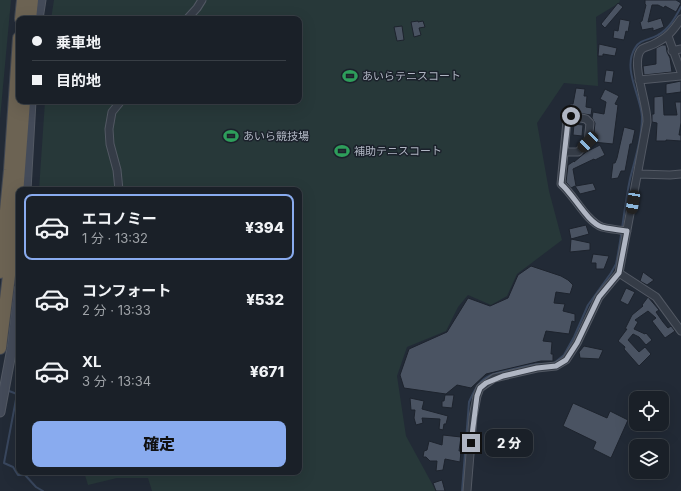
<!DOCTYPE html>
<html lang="ja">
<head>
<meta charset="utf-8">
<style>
	body { margin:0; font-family:Inter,"Noto Sans JP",sans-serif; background:#232830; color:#f1f3f6; height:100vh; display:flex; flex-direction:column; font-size:15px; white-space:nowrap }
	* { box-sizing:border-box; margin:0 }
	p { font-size:13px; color:#9fa3a8 }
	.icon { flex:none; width:22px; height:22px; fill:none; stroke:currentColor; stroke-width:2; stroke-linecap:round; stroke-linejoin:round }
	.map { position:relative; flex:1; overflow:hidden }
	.drawer { position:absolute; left:16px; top:187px; width:286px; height:288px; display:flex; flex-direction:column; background:#1a2028; border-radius:8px; box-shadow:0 4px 16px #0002,0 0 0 1px #383e45 }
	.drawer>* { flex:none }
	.top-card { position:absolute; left:16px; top:16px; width:286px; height:88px; border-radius:8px; box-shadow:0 4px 16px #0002,0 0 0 1px #383e45; display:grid; align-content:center; height:88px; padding:0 16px; background:#1a2028 }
	.tools { position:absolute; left:629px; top:391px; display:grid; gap:8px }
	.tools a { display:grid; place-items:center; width:40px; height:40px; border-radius:8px; background:#1a2028; box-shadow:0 4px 16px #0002,0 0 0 1px #383e45; font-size:20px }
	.end { position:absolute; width:18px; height:18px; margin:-9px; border:5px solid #b0b6c3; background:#111; box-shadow:0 0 0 2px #111 }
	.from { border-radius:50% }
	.bubble { position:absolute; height:28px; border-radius:8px; background:#1a2028; box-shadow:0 4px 16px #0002,0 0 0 1px #383e45; font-size:13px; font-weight:800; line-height:28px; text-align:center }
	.car { position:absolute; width:12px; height:24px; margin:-12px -6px; border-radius:5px; box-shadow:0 0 3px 1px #0007; background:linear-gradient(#222 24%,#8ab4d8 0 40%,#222 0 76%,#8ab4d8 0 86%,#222 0) }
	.top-card b { display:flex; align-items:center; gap:14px; height:38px; font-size:15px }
	.top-card b+b { border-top:1px solid #383e45 }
	.top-card i { width:10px; height:10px; background:#f1f3f6 }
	ul { padding:7px 0 0; list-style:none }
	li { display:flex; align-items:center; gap:12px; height:66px; margin:0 8px 6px; padding:0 8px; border:2px solid transparent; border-radius:8px }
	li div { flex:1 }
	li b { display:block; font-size:15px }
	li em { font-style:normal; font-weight:800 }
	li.on { border-color:#89abef }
	li>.icon { width:36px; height:36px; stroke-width:1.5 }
	.primary-button { display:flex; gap:8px; margin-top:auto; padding:8px 16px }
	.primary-button a { flex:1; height:46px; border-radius:8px; background:#89abef; color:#111; font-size:16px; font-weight:800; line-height:46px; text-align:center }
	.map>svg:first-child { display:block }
	.green { fill:#273839 }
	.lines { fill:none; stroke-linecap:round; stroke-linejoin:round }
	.stream { stroke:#39475e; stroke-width:2 }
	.building { fill:#4a5362; stroke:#1d232d }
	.street-casing { stroke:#535964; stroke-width:9 }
	.secondary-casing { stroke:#535964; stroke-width:11 }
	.highway-casing { stroke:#404651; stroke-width:14 }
	.street { stroke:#353c47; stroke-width:7 }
	.secondary { stroke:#444b59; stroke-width:9 }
	.highway { stroke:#6c6353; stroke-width:12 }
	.route { stroke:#b0b6c3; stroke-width:5 }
	.labels { text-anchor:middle; stroke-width:3; stroke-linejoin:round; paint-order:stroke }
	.poi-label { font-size:11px; fill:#b0b6c3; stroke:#1b212b; text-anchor:start }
</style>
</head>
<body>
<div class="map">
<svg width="681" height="491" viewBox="0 0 681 491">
	<rect width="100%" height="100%" fill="#222a36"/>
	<!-- green -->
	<path class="green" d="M0,0H11L0,119Z
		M54,0H620L619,3L596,17L598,86L564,83L537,123L549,191L562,240L517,274L507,296L491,305L468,295L458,307L446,331L407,347L397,376L406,436L436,491H152L148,478H117L88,485L84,472H299V190H39L45,101H299V19H51Z"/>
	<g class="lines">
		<!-- stream -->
		<path class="stream" d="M553,364L564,355L574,337L588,305L611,273L616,264C622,236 624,207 630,179C635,159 642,138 642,117C641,96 622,69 635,48C640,39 650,40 658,35C669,29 675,18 681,7
			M9,391L17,394L4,463L13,467L18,475H25L36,487L43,491
			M462,491L469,402C473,393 478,382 487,377C498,371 532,363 543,364"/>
	</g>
	<!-- building -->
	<path class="building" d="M645,0H676L681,3L676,12L665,6L664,8L658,5H652L648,22L661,18L664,27L653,31V28L642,30L640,22L642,21L646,5L645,4Z
		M618,3L623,7L605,28L601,24Z
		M620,19L630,21L628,32L626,31L624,40L613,38L614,30L618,31Z
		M418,21V22L423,21L425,27L419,28L421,35L414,37L411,22Z
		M402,26L404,40L397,41L394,27Z
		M599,44L617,48L615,56L603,54V56H598Z
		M662,45H666L667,52L670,58L672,72L644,75L643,66L656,64V48Z
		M606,70L614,71L612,83L604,82Z
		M681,81V92L666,94V84Z
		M576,88L585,89L584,96H587L586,107L592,108L591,115L569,112L570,104H573Z
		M605,89L619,96L615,104L618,105L613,144L593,142L595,123L592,118L593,112L604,114L606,102L600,99Z
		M663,96L664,115H677L675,102H681V123L679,135H681V141L666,140V141H656L657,123L652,122V114H654V97Z
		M574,124L583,125L582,136L573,135Z
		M624,127L635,130L632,144H630L625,171H621L618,178L611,179L613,163H615L617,158Z
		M600,145L605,155L595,160L594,159L573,169L576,186L593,183L596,190L580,194L575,186L571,188L566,182L568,165L574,161V162L586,152Z
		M586,225L589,234L571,239L569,229Z
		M571,239L590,243V250L570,252Z
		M593,254L609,256L604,269H596V263H591Z
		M531,266L561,276L568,280L573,285L570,294L556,292L554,303L565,304L563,311L575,314V322L572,321L569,334L546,331L543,341L552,342L551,354H553V361H541L486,374L471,388L457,385L446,394L404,388L400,375L409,349L447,332L468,298L490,306L508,298L518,275Z
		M643,272L654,280L647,285L640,281Z
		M626,288L635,292L628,305L620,301Z
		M648,297L659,310L656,312L663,322L668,328L671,326L675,331L665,338L652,321L656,318L648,311L635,320L638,322L634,329L645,334L646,333L652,340L646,345L639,337L633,334L628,340L639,352L645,347L651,354L639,366L624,349L625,347L618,341L627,329H625L632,315L643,306L642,305Z
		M584,346L603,350L599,359L580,358L579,352Z
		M445,395H454L452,408L442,407V401H444Z
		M410,398L424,401L422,409L448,416L446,424H444L443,430L439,429L440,419L422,418L423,423L416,425L414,418L415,410H411Z
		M573,403L607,418L610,411L628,420L611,458L593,449L596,442L563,426Z
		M443,435L461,437L459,451H461L460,462L445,459L443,470L436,471L437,461H430L426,457H423L424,451L427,450L429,441L442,445Z
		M442,480L445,491H436L433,483Z"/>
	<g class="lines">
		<!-- street casing -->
		<g class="street-casing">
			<path id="street" d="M187,19L197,8L202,0
				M668,36L681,72
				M672,51L681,49
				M639,80L681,76
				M564,152H578L588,142L590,123L586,119L571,116L567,121L561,184C574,195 587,222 602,227C610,229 619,230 627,231
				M638,174L670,175L681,174
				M119,190L117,170L110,144L109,129L112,112L121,101
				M619,273L656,297L681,331
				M467,491L473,417L477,396L480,388L494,378L537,368L556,366L566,360L577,343L599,297L619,273L647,122C648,104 629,60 642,49C645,47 650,46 654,44C668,37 672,32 681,19"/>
		</g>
		<!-- secondary casing -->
		<g class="secondary-casing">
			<path id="secondary" d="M38,19L41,0
				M26,190L31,101
				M0,412L12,348L19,289"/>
		</g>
		<!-- highway casing -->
		<g class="highway-casing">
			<path id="highway" d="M21,19L23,0
				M30,19L32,0
				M0,272L10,170L19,38
				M0,348L14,235L24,101"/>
		</g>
		<!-- street -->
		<use href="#street" class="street"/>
		<!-- secondary -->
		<use href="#secondary" class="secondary"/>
		<!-- highway -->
		<use href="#highway" class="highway"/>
	</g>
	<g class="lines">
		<!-- route -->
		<path class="route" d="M471,443L477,396L480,388L486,383L503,376L537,368L556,366L566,360L577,343L599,297L619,273L627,231C619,230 610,229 602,227C587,222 574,195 561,184L568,121L571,116"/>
	</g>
	<!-- icons -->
	<defs>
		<g id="stadium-bare" transform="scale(1.2)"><path d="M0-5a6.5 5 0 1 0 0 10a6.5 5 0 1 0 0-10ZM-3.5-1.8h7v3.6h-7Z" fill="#2e9e5b" stroke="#1b212b" stroke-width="2.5" paint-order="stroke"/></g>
	</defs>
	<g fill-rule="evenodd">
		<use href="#stadium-bare" x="350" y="76"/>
		<use href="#stadium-bare" x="231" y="136"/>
		<use href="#stadium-bare" x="342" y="151"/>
	</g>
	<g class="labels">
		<!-- poi labels -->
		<g class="poi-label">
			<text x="362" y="80">あいらテニスコート</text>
			<text x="243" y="140">あいら競技場</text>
			<text x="354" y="155">補助テニスコート</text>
		</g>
	</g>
</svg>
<div class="tools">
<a><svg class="icon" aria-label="locate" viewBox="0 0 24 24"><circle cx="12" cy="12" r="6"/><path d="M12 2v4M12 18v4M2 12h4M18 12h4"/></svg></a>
<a><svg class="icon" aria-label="layers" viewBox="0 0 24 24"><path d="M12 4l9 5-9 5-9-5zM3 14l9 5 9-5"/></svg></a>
</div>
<i class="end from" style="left:571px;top:116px"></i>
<i class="end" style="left:471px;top:443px"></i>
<div class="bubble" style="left:485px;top:429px;width:48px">2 分</div>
<i class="car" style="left:588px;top:142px;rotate:225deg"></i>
<i class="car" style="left:633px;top:202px;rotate:190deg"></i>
<div class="top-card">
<b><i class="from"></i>乗車地</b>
<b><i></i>目的地</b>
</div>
<section class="drawer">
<ul>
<li class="on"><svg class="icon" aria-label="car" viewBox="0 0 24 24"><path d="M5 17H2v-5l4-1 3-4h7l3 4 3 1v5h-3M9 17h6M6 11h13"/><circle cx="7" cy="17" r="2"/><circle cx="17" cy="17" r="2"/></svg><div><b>エコノミー</b><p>1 分 · 13:32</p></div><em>¥394</em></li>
<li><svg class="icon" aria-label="car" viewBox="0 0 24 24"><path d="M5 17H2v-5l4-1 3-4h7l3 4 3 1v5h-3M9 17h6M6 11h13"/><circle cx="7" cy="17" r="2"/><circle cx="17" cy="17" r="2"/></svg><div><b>コンフォート</b><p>2 分 · 13:33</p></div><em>¥532</em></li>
<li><svg class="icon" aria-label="car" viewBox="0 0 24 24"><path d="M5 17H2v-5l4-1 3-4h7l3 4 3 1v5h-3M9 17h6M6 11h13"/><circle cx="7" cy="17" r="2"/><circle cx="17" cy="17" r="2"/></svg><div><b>XL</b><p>3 分 · 13:34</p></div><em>¥671</em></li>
</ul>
<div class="primary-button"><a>確定</a></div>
</section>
</div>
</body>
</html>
